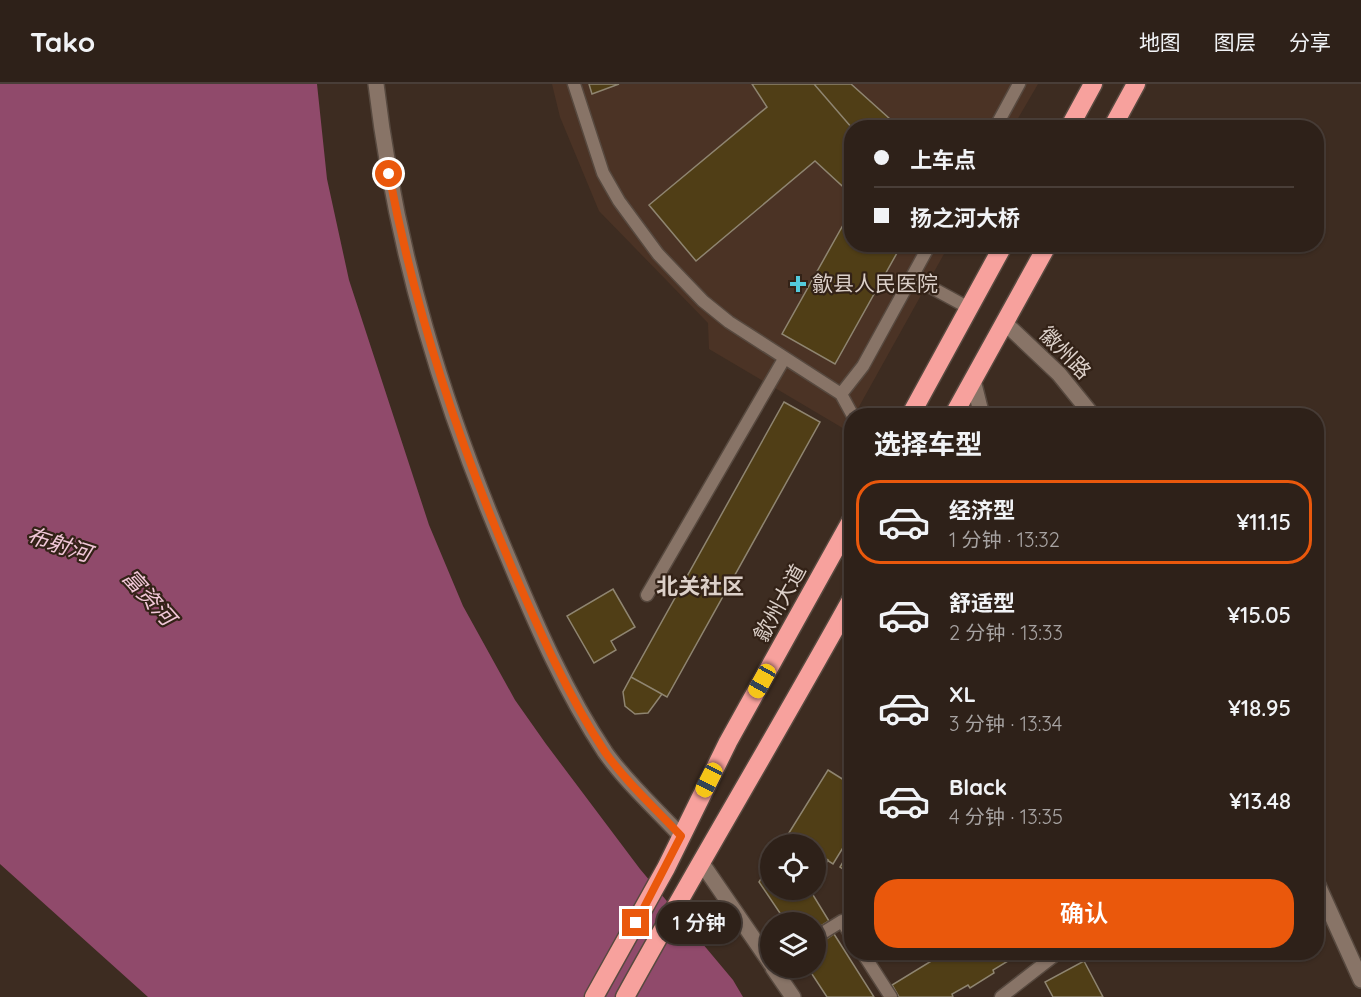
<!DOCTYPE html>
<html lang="zh">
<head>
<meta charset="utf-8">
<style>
	body { margin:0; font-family:Quicksand,"Noto Sans SC",sans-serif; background:#362922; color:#f1f3f6; height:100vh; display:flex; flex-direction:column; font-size:22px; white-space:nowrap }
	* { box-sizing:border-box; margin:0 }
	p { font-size:20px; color:#a7a3a2 }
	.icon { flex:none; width:33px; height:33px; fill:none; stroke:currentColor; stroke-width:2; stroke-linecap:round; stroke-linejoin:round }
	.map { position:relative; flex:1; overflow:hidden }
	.sheet { position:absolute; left:844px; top:324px; width:480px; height:552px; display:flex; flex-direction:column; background:#2e2119; border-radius:24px; box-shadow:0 2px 4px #0004,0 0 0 2px #493e38 }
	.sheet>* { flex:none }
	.hud { position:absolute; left:844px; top:36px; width:480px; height:132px; border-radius:24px; box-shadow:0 2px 4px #0004,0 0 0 2px #493e38; display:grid; align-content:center; height:132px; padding:0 30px; background:#2e2119 }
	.controls { position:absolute; left:760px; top:750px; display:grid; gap:12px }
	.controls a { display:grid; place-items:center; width:66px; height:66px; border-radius:50%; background:#2e2119; box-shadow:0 2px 4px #0004,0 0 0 2px #493e38; font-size:30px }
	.end { position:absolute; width:27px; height:27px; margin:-14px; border:8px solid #ea580c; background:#fff; box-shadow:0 0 0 3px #fff }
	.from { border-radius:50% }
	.bubble { position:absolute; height:42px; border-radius:21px; background:#2e2119; box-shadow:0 2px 4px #0004,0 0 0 2px #493e38; font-size:20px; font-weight:600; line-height:42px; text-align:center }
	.car { position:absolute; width:18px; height:36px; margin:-18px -9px; border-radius:8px; box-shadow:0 0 4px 2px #0007; background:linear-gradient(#f5c518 24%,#345 0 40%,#f5c518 0 76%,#345 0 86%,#f5c518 0) }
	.hud b { display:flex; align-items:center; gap:21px; height:57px; font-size:22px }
	.hud b+b { border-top:2px solid #493e38 }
	.hud i { width:15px; height:15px; background:#f1f3f6 }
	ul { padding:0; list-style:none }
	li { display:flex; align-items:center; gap:18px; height:84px; margin:0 12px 9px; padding:0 18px; border:3px solid transparent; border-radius:24px }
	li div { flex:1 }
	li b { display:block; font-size:22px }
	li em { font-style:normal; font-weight:600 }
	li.active { border-color:#ea580c }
	li>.icon { width:54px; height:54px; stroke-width:1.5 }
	h2 { padding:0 30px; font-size:27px; line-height:72px }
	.action { display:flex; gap:12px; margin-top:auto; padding:12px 30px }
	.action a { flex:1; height:69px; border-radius:24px; background:#ea580c; color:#fff; font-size:24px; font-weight:600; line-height:69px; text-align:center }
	header { display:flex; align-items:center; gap:36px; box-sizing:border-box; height:84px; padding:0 30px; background:#2e2119; border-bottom:2px solid #493e38 }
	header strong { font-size:28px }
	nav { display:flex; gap:33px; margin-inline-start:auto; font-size:21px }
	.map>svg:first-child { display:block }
	.built { fill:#4b3325 }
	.water { fill:#904a6b }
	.building { fill:#503e16; stroke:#8f8571; stroke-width:1.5 }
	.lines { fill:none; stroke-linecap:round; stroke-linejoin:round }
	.lane-casing { stroke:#57493f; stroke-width:15 }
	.street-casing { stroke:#57493f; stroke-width:18 }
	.secondary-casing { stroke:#57493f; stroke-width:18 }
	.highway-casing { stroke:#57493f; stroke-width:21 }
	.lane { stroke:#887467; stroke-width:12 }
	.street { stroke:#887467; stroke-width:15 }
	.secondary { stroke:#887467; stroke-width:15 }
	.highway { stroke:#f7a19d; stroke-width:18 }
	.route { stroke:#ea580c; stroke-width:8 }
	.poi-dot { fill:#53cadc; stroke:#332217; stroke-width:2 }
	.labels { text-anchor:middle; stroke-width:4.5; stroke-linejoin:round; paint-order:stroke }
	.poi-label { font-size:21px; fill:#dcd0c9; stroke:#332217; text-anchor:start }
	.street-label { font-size:21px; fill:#dcd0c9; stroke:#332217 }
	.water-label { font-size:22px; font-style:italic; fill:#f2c8d9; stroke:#332217 }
	.neighbourhood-label { font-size:22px; font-weight:bold; fill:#dcd0c9; stroke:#332217 }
</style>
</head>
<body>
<header>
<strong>Tako</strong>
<nav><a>地图</a><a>图层</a><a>分享</a></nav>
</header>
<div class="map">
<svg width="1361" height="913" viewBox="0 0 1361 913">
	<rect width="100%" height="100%" fill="#3d2c21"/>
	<!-- built -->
	<path class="built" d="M552,0H1038L1013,43L852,44V160L949,161L846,346L709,265L708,239L599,127L560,33Z"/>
	<!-- water -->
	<path class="water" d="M0,0H317L327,95L349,196L429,441L463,522L515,616L546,660L640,785L733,896L743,913H148L0,780Z"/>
	<!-- building -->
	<path class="building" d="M589,0H619L592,10Z
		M752,0H814L852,44V111L815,77L696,177L649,121L767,23Z
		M814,0H851L900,44H852Z
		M852,125V160H902L835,280L782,250Z
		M784,318L820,338L667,613L631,593Z
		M613,505L635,543L611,557L616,566L594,579L567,532Z
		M631,593L662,610L648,629L635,630L625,622L623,608Z
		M828,686L852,701V749L833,780L816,769V760H801L787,752Z
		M852,763V791L840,783Z
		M816,769L828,776L816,796Z
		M771,779V806H810L829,837L816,845V838H786L759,798Z
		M834,850L874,913H827L808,884H816V862Z
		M946,868H1002L1008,877L993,886L994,889L970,904L968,901L952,910L953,913H899L892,901Z
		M1084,877L1103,913H1053L1045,898Z"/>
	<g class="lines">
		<!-- lane casing -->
		<g class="lane-casing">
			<path id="lane" d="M574,0L603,89L619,117L658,170L703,217L729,238L841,310L853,332
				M995,44L1019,0
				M912,193L969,224
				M841,310L863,282L930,160
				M647,511L784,275
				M816,853L842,837L852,853
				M862,868L891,913
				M1001,913L1059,868"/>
		</g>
		<!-- street casing -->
		<g class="street-casing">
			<path id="street" d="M973,296L982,332"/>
		</g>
		<!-- secondary casing -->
		<g class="secondary-casing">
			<path id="secondary" d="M376,0C396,169 443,322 510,478C537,543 566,609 605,668C626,698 656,725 681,752
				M1004,238L1059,290L1093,332
				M701,778L771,880
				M1317,799L1361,896
				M773,884L793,913"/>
		</g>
		<!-- highway casing -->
		<g class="highway-casing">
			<path id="highway" d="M1069,44L1093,0
				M1112,44L1136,0
				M910,332L1004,160
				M953,332L1048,160
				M594,913L666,784L728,658L852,435
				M625,913C699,779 778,648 852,514"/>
		</g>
		<!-- lane -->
		<use href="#lane" class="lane"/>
		<!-- street -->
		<use href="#street" class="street"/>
		<!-- secondary -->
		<use href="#secondary" class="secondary"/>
		<!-- highway -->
		<use href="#highway" class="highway"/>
	</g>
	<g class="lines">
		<!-- route -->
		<path class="route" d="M389,90C415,228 458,357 513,486C540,548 568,612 605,668C626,698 656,725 681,752L636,839"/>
	</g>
	<!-- markers -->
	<path class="poi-dot" d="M795 191h6v6h6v6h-6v6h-6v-6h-6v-6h6z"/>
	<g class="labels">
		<!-- poi labels -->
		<g class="poi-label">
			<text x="812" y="207">歙县人民医院</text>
		</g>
		<!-- street labels -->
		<g class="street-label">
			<text transform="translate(1065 269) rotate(46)" y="7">徽州路</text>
			<text transform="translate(780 519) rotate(-61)" y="7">歙州大道</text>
		</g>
		<!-- water labels -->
		<g class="water-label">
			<text transform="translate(59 460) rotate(18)" y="8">布射河</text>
			<text transform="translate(149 513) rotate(48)" y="8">富资河</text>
		</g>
		<!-- neighbourhood labels -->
		<g class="neighbourhood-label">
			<text x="700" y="510">北关社区</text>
		</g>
	</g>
</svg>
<div class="controls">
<a><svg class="icon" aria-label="locate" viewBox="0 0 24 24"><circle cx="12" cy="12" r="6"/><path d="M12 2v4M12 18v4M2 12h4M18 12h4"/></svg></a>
<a><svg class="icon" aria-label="layers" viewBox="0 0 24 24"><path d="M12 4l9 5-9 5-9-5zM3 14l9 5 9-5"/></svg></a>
</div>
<i class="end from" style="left:389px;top:90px"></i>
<i class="end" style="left:636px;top:839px"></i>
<div class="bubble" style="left:657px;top:818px;width:84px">1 分钟</div>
<i class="car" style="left:762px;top:597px;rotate:209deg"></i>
<i class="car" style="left:709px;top:696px;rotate:207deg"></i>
<div class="hud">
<b><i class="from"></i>上车点</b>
<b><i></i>扬之河大桥</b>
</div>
<section class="sheet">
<h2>选择车型</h2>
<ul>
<li class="active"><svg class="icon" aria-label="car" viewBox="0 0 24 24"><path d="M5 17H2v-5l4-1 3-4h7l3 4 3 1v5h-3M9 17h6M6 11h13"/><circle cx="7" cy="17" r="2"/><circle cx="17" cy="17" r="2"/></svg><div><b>经济型</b><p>1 分钟 · 13:32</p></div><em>¥11.15</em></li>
<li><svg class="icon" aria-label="car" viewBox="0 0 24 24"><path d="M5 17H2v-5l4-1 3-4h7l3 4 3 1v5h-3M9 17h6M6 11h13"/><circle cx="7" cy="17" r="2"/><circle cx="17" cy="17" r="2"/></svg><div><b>舒适型</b><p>2 分钟 · 13:33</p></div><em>¥15.05</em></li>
<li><svg class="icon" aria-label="car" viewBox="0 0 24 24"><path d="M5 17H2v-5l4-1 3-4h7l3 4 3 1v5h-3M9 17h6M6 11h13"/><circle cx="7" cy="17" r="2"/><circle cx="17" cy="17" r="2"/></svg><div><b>XL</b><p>3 分钟 · 13:34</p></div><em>¥18.95</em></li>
<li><svg class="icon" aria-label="car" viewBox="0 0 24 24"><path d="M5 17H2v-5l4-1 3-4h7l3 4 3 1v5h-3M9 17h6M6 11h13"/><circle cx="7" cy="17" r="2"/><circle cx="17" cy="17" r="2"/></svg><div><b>Black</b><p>4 分钟 · 13:35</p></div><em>¥13.48</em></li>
</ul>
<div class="action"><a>确认</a></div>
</section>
</div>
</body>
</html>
